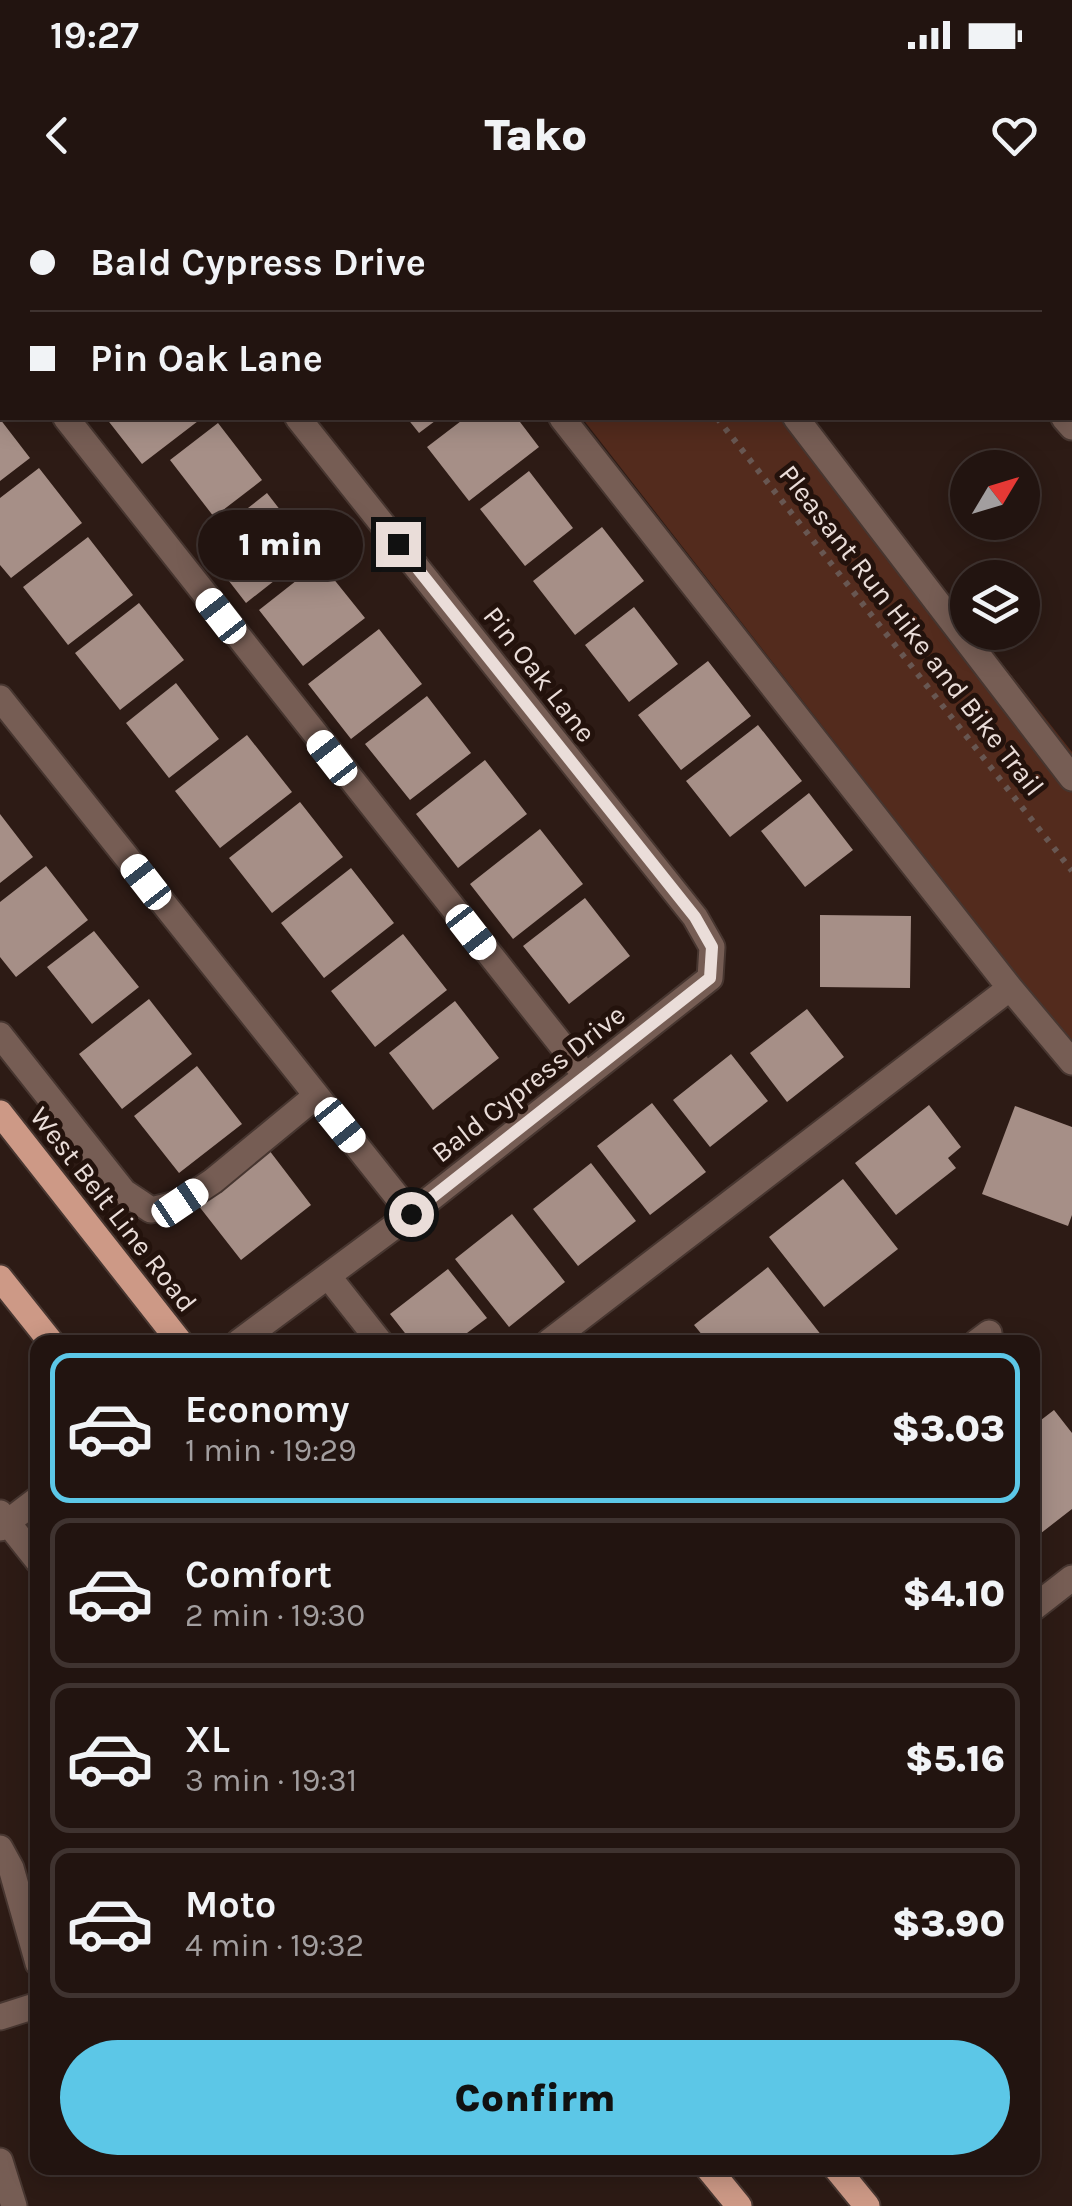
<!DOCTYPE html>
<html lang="en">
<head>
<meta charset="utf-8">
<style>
	body { margin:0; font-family:Karla,sans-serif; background:#2e211e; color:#f1f3f6; height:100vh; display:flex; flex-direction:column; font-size:38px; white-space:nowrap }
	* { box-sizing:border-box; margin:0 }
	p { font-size:32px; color:#a29e9f }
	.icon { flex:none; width:55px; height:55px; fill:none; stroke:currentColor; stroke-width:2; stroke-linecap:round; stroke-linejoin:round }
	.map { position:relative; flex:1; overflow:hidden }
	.side { position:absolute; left:30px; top:1135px; width:1010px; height:840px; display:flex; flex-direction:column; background:#221410; border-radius:20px; box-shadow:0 5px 25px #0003,0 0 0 2px #3f3330 }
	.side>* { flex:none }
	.guide { position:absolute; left:0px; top:0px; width:1072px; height:220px; box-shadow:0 5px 25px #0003,0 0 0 2px #3f3330; display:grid; align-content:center; height:220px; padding:0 30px; background:#221410 }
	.needle { width:65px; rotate:52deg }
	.buttons { position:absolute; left:950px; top:250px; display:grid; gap:20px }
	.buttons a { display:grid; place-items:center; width:90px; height:90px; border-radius:50%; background:#221410; box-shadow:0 5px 25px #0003,0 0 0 2px #3f3330; font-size:50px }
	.end { position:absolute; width:45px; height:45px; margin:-22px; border:12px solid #eaddd9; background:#111; box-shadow:0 0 0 5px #111 }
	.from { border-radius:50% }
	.bubble { position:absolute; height:70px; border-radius:35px; background:#221410; box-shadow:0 5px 25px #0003,0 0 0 2px #3f3330; font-size:32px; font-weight:800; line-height:70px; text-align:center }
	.car { position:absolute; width:30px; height:60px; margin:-30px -15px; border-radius:12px; box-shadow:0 0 8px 2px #0007; background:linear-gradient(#fff 24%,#345 0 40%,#fff 0 76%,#345 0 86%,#fff 0) }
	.guide b { display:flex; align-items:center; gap:35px; height:95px; font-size:38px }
	.guide b+b { border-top:2px solid #3f3330 }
	.guide i { width:25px; height:25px; background:#f1f3f6 }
	ul { padding:18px 0 0; list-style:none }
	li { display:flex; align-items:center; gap:30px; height:150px; margin:0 20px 15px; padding:0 10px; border:5px solid #3f3330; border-radius:20px }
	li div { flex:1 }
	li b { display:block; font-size:38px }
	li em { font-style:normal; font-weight:800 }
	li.active { border-color:#5cc7e7 }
	li>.icon { width:90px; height:90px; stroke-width:1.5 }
	.action { display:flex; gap:20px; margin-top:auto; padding:20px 30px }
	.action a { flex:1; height:115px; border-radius:60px; background:#5cc7e7; color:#111; font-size:40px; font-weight:800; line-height:115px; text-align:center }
	.status { display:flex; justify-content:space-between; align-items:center; height:70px; padding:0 50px; background:#221410; direction:ltr }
	.status svg { height:28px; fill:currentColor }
	header { display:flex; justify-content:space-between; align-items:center; height:130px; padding:0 30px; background:#221410; font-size:45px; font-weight:800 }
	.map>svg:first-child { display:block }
	.green { fill:#532b1d }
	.building { fill:#a68f87 }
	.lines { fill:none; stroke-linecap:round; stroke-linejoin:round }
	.minor-casing { stroke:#473630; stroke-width:29 }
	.major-casing { stroke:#473630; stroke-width:29 }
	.path { stroke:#685752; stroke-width:6; stroke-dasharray:5 8; stroke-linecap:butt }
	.minor { stroke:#765d54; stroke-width:25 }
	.major { stroke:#cd9986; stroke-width:25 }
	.route { stroke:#eaddd9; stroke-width:12 }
	.labels { text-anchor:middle; stroke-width:10; stroke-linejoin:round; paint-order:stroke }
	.street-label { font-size:28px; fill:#eaddd9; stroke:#23120c }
</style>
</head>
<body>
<div class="status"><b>19:27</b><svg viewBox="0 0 49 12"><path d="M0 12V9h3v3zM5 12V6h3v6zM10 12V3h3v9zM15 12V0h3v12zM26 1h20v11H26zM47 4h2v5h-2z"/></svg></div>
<header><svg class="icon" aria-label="back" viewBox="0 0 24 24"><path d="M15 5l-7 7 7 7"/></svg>Tako<svg class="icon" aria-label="heart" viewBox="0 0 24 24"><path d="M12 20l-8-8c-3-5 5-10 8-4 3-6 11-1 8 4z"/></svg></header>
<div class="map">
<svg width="1072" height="2006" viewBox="0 0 1072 2006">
	<rect width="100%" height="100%" fill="#2d1b15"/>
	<!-- green -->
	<path class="green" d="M582,218H809L967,419L968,432L978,433L1072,552V846Z"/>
	<!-- building -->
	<path class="building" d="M106,218H202L142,264Z
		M407,218H439L419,233Z
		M465,218H517L539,247L469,301L427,247Z
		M0,219L30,258L0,281Z
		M218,223L262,280L214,317L170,260Z
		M39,268L82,323L11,378L0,365V298Z
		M529,271L573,328L525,366L480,309Z
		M267,293L312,351L246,403L201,345Z
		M602,327L644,381L575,435L533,381Z
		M88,337L133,395L68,445L23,387Z
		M320,362L365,418L303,466L259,410Z
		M139,403L184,460L120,510L75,453Z
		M634,407L678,464L629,502L585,445Z
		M379,429L422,484L351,539L308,484Z
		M708,461L751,516L681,570L638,515Z
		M176,483L219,539L169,578L126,523Z
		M427,496L471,553L410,600L365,544Z
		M758,525L802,581L730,637L686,581Z
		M247,535L292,592L220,648L175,591Z
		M485,560L527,614L458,668L416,614Z
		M809,593L853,650L805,687L761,631Z
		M300,602L343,657L272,713L229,658Z
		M0,614L33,657L0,683Z
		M540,629L583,684L513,739L470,684Z
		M46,666L88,720L16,777L0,757V702Z
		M351,668L394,723L324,778L281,723Z
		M585,698L630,756L569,804L523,746Z
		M820,715L911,716L910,788L820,787Z
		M94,731L139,787L92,824L47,767Z
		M403,734L447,790L375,847L331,791Z
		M149,799L192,854L122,909L79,854Z
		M455,801L499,858L433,910L389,853Z
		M807,809L844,857L787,902L750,853Z
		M731,854L768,901L710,947L673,900Z
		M197,866L242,924L179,973L134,916Z
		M652,903L706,972L650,1015L597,946Z
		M929,905L961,947L948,958L956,968L896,1015L855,963Z
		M1015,906L1072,927V1015L1068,1026L982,994Z
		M269,950L311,1005L241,1060L198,1005Z
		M591,963L636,1021L578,1066L533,1009Z
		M843,979L898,1049L824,1107L769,1037Z
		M512,1014L565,1082L509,1127L455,1059Z
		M768,1067L822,1136L814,1142H708L694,1125Z
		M448,1069L487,1118L455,1142H412L390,1114Z
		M1054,1210L1072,1233V1309L1036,1337L1032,1333V1227Z"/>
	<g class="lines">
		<!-- minor casing -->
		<g class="minor-casing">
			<path id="minor" d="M125,0L127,2
				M391,0L393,2
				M630,0L632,2
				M892,0L894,2
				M0,134L2,138
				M66,218L586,876
				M796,218L1072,578
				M1064,218L1072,227
				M0,498L411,1014
				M1010,788L1072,862
				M0,835L124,992L151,1010L180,1003L213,981L316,896
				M328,1076L380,1142
				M239,1142L411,1014L710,778L712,747L695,717L298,218
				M549,1142L1010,788L562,218
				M977,1142L989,1133
				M0,1313L38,1361
				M0,1328L38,1299
				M1032,1409L1072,1378
				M0,1648L11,1668L38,1763
				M0,1817L38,1805
				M0,1961L14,2006"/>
		</g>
		<!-- major casing -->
		<g class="major-casing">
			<path id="major" d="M0,913L180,1142
				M0,1078L51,1142
				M708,1968L739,2006
				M836,1968L867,2006"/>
		</g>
		<!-- path -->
		<path class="path" d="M455,0L459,2
			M717,218L1072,671"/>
		<!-- minor -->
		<use href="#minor" class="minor"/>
		<!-- major -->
		<use href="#major" class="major"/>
	</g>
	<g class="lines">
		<!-- route -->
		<path class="route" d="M398,344L695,717L712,747L710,778L411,1014"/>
	</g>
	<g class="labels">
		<!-- street labels -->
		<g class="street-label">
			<text transform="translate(912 430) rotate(52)" y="10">Pleasant Run Hike and Bike Trail</text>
			<text transform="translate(540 474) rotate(52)" y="10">Pin Oak Lane</text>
			<text transform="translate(528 883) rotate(-38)" y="10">Bald Cypress Drive</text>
			<text transform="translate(114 1009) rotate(52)" y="10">West Belt Line Road</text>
		</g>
	</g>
</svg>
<div class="buttons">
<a><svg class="needle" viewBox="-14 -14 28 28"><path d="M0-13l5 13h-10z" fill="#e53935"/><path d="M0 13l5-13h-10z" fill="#a29e9f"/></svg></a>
<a><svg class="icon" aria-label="layers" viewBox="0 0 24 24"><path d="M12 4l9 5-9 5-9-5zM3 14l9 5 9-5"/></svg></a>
</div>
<i class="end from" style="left:411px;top:1014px"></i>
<i class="end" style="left:398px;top:344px"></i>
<div class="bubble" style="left:198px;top:310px;width:165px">1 min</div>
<i class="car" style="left:221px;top:416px;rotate:322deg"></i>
<i class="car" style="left:332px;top:558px;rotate:322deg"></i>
<i class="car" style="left:146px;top:682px;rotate:322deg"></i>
<i class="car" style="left:471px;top:732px;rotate:142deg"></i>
<i class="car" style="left:340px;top:925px;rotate:141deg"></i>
<i class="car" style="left:180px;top:1003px;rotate:56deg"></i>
<div class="guide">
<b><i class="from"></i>Bald Cypress Drive</b>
<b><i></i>Pin Oak Lane</b>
</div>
<section class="side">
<ul>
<li class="active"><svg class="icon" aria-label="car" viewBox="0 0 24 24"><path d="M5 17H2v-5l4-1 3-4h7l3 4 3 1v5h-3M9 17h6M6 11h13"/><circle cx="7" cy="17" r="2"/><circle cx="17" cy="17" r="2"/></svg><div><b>Economy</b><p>1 min · 19:29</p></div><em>$3.03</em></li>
<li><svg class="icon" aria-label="car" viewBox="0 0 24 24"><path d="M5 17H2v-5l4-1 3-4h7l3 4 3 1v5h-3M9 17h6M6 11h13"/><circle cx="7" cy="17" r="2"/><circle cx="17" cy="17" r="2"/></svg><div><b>Comfort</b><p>2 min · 19:30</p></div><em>$4.10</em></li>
<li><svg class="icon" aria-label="car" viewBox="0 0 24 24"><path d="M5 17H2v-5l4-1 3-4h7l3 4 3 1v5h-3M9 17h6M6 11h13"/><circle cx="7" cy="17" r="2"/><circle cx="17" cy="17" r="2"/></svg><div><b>XL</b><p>3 min · 19:31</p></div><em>$5.16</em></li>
<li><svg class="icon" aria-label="car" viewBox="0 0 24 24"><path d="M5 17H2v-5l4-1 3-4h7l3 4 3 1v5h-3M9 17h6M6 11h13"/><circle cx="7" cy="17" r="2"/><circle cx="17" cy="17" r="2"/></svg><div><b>Moto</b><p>4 min · 19:32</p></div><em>$3.90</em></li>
</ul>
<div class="action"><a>Confirm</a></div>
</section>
</div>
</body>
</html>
